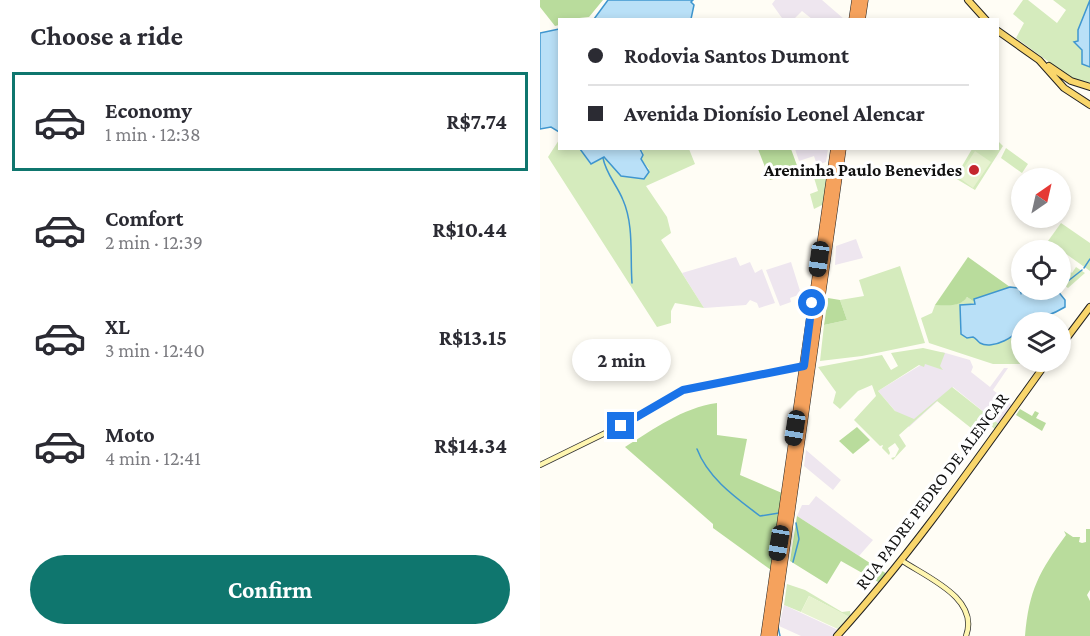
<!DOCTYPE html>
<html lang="en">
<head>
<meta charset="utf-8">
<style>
	body { margin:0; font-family:"Crimson Pro",serif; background:#f7f7f7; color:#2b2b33; height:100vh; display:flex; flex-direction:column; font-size:22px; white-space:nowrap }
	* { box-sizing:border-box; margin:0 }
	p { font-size:20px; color:#7c7c81 }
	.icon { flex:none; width:33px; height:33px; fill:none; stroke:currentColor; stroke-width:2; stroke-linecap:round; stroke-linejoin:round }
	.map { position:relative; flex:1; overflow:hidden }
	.side { display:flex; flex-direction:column; background:#fff; width:540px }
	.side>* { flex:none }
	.top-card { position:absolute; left:18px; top:18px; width:441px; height:132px; border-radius:0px; box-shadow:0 3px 9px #0003; display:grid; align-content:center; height:132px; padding:0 30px; background:#fff }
	.needle { width:39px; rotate:34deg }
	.controls { position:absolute; left:471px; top:168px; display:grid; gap:12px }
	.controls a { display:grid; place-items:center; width:60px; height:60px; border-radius:50%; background:#fff; box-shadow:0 3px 9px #0003; font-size:30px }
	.end { position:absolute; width:27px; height:27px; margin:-14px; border:8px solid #1a73e8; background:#fff; box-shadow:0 0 0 3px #fff }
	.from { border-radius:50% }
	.bubble { position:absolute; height:42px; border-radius:21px; background:#fff; box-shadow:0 3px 9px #0003; font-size:20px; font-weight:700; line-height:42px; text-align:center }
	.car { position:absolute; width:18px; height:36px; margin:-18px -9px; border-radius:8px; box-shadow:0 0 4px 2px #0007; background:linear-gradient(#222 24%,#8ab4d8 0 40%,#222 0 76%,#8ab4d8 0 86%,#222 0) }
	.top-card b { display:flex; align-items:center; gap:21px; height:57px; font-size:22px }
	.top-card b+b { border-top:2px solid #e1e1e2 }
	.top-card i { width:15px; height:15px; background:#2b2b33 }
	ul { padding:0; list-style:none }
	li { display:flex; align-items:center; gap:18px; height:99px; margin:0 12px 9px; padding:0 18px; border:3px solid transparent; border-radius:0px }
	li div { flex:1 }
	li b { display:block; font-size:22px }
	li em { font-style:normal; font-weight:700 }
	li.active { border-color:#0f766e }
	li>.icon { width:54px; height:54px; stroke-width:1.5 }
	h2 { padding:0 30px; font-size:27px; line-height:72px }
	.cta { display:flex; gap:12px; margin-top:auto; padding:12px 30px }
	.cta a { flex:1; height:69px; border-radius:36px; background:#0f766e; color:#fff; font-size:24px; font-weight:700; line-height:69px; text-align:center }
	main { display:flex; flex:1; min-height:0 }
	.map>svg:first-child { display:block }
	.industrial { fill:#eee6ef }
	.green { fill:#d5ebbd }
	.forest { fill:#b9dc9c }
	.pitch { fill:#e6f2cf }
	.water { fill:#b9e0f7; stroke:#3f96cf; stroke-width:1.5 }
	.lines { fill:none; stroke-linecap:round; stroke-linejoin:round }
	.stream { stroke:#3f96cf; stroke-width:1.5 }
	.secondary-casing { stroke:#333; stroke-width:6 }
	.primary-casing { stroke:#222; stroke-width:8 }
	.highway-casing { stroke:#222; stroke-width:9 }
	.secondary { stroke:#fff6b0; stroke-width:4.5 }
	.primary { stroke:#f9d66b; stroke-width:6 }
	.highway { stroke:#f5a25d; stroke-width:8 }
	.route { stroke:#1a73e8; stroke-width:8 }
	.poi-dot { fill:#c4262e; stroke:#fff; stroke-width:2 }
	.labels { text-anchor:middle; stroke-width:6; stroke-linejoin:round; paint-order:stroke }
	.poi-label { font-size:18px; font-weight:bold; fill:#111; stroke:#fff; text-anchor:end }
	.street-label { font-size:18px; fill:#111; stroke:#fff }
</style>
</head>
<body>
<main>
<section class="side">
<h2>Choose a ride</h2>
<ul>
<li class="active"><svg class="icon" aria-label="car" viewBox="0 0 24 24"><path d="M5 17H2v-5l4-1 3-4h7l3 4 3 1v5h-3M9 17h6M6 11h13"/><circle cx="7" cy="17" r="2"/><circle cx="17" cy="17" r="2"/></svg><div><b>Economy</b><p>1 min · 12:38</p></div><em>R$7.74</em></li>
<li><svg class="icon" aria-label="car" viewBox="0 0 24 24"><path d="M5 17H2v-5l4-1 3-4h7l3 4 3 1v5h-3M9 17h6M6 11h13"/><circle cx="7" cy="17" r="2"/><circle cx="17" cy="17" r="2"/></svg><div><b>Comfort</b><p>2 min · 12:39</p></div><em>R$10.44</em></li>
<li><svg class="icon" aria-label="car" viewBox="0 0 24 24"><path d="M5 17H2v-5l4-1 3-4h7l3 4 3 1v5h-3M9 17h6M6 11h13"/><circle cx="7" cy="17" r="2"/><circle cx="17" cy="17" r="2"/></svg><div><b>XL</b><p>3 min · 12:40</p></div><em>R$13.15</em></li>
<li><svg class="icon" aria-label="car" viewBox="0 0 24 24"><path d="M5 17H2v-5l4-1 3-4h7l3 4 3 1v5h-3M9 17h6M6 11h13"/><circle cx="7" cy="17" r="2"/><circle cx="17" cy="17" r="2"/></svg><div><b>Moto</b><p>4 min · 12:41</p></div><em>R$14.34</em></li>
</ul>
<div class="cta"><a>Confirm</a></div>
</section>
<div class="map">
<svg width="550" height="636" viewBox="0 0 550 636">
	<rect width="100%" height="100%" fill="#fffdf5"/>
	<!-- industrial -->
	<path class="industrial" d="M235,0H282L304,19H272L262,11L254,19H240L242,18L232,4Z
		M255,149H288L286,162L277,165L274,156L259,161Z
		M316,239L323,258L295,265L296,246Z
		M196,257L200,266L210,262L215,273L222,269L235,303L219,308L217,303L210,300L206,305L164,308L142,273Z
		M251,262L261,294L250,298L251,302L240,306L226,270Z
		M402,352L430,360L433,367L431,372L450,387L464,368H468L453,390L473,406L460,425L413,387L369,427L338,391Z
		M266,450L301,480L293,490L264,466Z
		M276,496L333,540L319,556L257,516L262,505H269Z
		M244,605L285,624L298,630L294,636H261L239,626Z"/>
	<!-- green -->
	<path class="green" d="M483,0H488L517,23L526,10L513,0H550V83L531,78L476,38L484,23L473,14Z
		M19,140L20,148L40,149L50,164L64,157L81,176L109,169L100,158L103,152L100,149H149L155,164L106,186L127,217L131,233L121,240L164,308L135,303L131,311V323L117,327L8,157Z
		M458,141L463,146L435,190L415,178L432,149L458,148Z
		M466,148L488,164L482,173L461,158Z
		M289,165L284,204L274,209L270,194L278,191L272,171Z
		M521,223L550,243V271L508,241Z
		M360,266L385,343L322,356L280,361L284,325L307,320L300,300L324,296L319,280Z
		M536,267L545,273L528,288L521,283V277L523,278L529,271L532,273Z
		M427,297L436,303L424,305L420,314V332L427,338C436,335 440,344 449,344C460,345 476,336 481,326L482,362L500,364H453L389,343L381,318L392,313L395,305C407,304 419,308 427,297Z
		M383,348L405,353L400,366L403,370L385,364L384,367L379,365L338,391L355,411L374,419L412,387L460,425L456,430L440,417L431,428L397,401L359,435L366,446L353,460L351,458L355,457L359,449L355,443L348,448L350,453L349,455L342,448L343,445L340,446L314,420L336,396L332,385L318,391L300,409L293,403L296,392L278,367L342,355L351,370L358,366L351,353Z
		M247,584L265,590L302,612L310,611L311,618L269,596L261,612L244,605Z"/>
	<!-- forest -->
	<path class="forest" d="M0,0H63L49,17L20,20L19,25L15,26L0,7Z
		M218,149H251L259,171L230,180Z
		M428,257L470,287L435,301L436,303L427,297C420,308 406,305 395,305Z
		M288,298L300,300L307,320L284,325Z
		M177,403V435L207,439L200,475L242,493L231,570L173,528V524L85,447C114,429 142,408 177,403Z
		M480,409L492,416L495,411L499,413L496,418L506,423L502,431L476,415Z
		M317,427L330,440L313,454L299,441Z
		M257,516L347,574L340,583L301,561L287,584L250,561Z
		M546,529H550V590L547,595L550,601V636H485C489,590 499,572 526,535L524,531L533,537H540L539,542L542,543L546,542Z"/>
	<!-- pitch -->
	<path class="pitch" d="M435,151L451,162L433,188L418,177Z
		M269,596L310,617L300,630L261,612Z"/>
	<!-- water -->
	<path class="water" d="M68,0H153L151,2L154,5L151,19H54Z
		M550,0V67L542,64V50L534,42L538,41V30Z
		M19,29H20L19,132L11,127L0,129V33Z
		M40,149H100L103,155L101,159L109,172L104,179L81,176L64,157L51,164Z
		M470,287L479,288L481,293L482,290H517L525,300V307C512,315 495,320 482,322C479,337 452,350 440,343C437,341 436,338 433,337L427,338L421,334L420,305L435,304L434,299Z"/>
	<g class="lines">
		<!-- stream -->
		<path class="stream" d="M63,158C66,174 77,185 83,200C94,225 90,256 92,283
			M544,268L550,259
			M523,285L542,270
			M157,449C168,478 195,497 220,516L239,513
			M253,562L259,539L256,523
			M238,627L240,636"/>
		<!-- secondary casing -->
		<g class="secondary-casing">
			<path id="secondary" d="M0,465L94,419L143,390L264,366
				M361,560C386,577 440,598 426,636"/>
		</g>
		<!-- primary casing -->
		<g class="primary-casing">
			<path id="primary" d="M428,0L446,20
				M458,31L499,60L524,88L550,105
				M509,66L531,81L550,87
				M520,347L550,307
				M297,636C374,551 440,455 507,362"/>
		</g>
		<!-- highway casing -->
		<g class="highway-casing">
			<path id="highway" d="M313,20L316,0
				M321,20L324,0
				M225,636L295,148
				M233,636L302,148"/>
		</g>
		<!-- secondary -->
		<use href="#secondary" class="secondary"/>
		<!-- primary -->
		<use href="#primary" class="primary"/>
		<!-- highway -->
		<use href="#highway" class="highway"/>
	</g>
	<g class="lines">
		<!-- route -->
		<path class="route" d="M81,426L143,390L264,366L272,303"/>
	</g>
	<!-- markers -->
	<circle class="poi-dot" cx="434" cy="170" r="6"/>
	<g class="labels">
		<!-- poi labels -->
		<g class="poi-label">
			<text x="422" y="176">Areninha Paulo Benevides</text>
		</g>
		<!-- street labels -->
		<g class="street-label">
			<text transform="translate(392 491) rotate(-53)" y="6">RUA PADRE PEDRO DE ALENCAR</text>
		</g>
	</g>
</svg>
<div class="controls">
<a><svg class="needle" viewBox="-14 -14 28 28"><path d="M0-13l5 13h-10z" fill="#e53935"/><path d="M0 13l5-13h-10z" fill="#7c7c81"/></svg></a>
<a><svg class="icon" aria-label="locate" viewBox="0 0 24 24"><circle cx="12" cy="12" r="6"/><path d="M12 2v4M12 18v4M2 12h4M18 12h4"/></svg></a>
<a><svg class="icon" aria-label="layers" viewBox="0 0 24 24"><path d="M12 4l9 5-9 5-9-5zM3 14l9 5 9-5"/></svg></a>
</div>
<i class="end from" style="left:272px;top:303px"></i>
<i class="end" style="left:81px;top:426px"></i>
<div class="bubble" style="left:32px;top:339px;width:99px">2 min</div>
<i class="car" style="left:279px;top:259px;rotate:188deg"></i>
<i class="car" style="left:255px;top:428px;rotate:189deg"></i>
<i class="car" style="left:239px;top:543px;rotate:189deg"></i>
<div class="top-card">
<b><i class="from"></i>Rodovia Santos Dumont</b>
<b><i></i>Avenida Dionísio Leonel Alencar</b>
</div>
</div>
</main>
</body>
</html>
